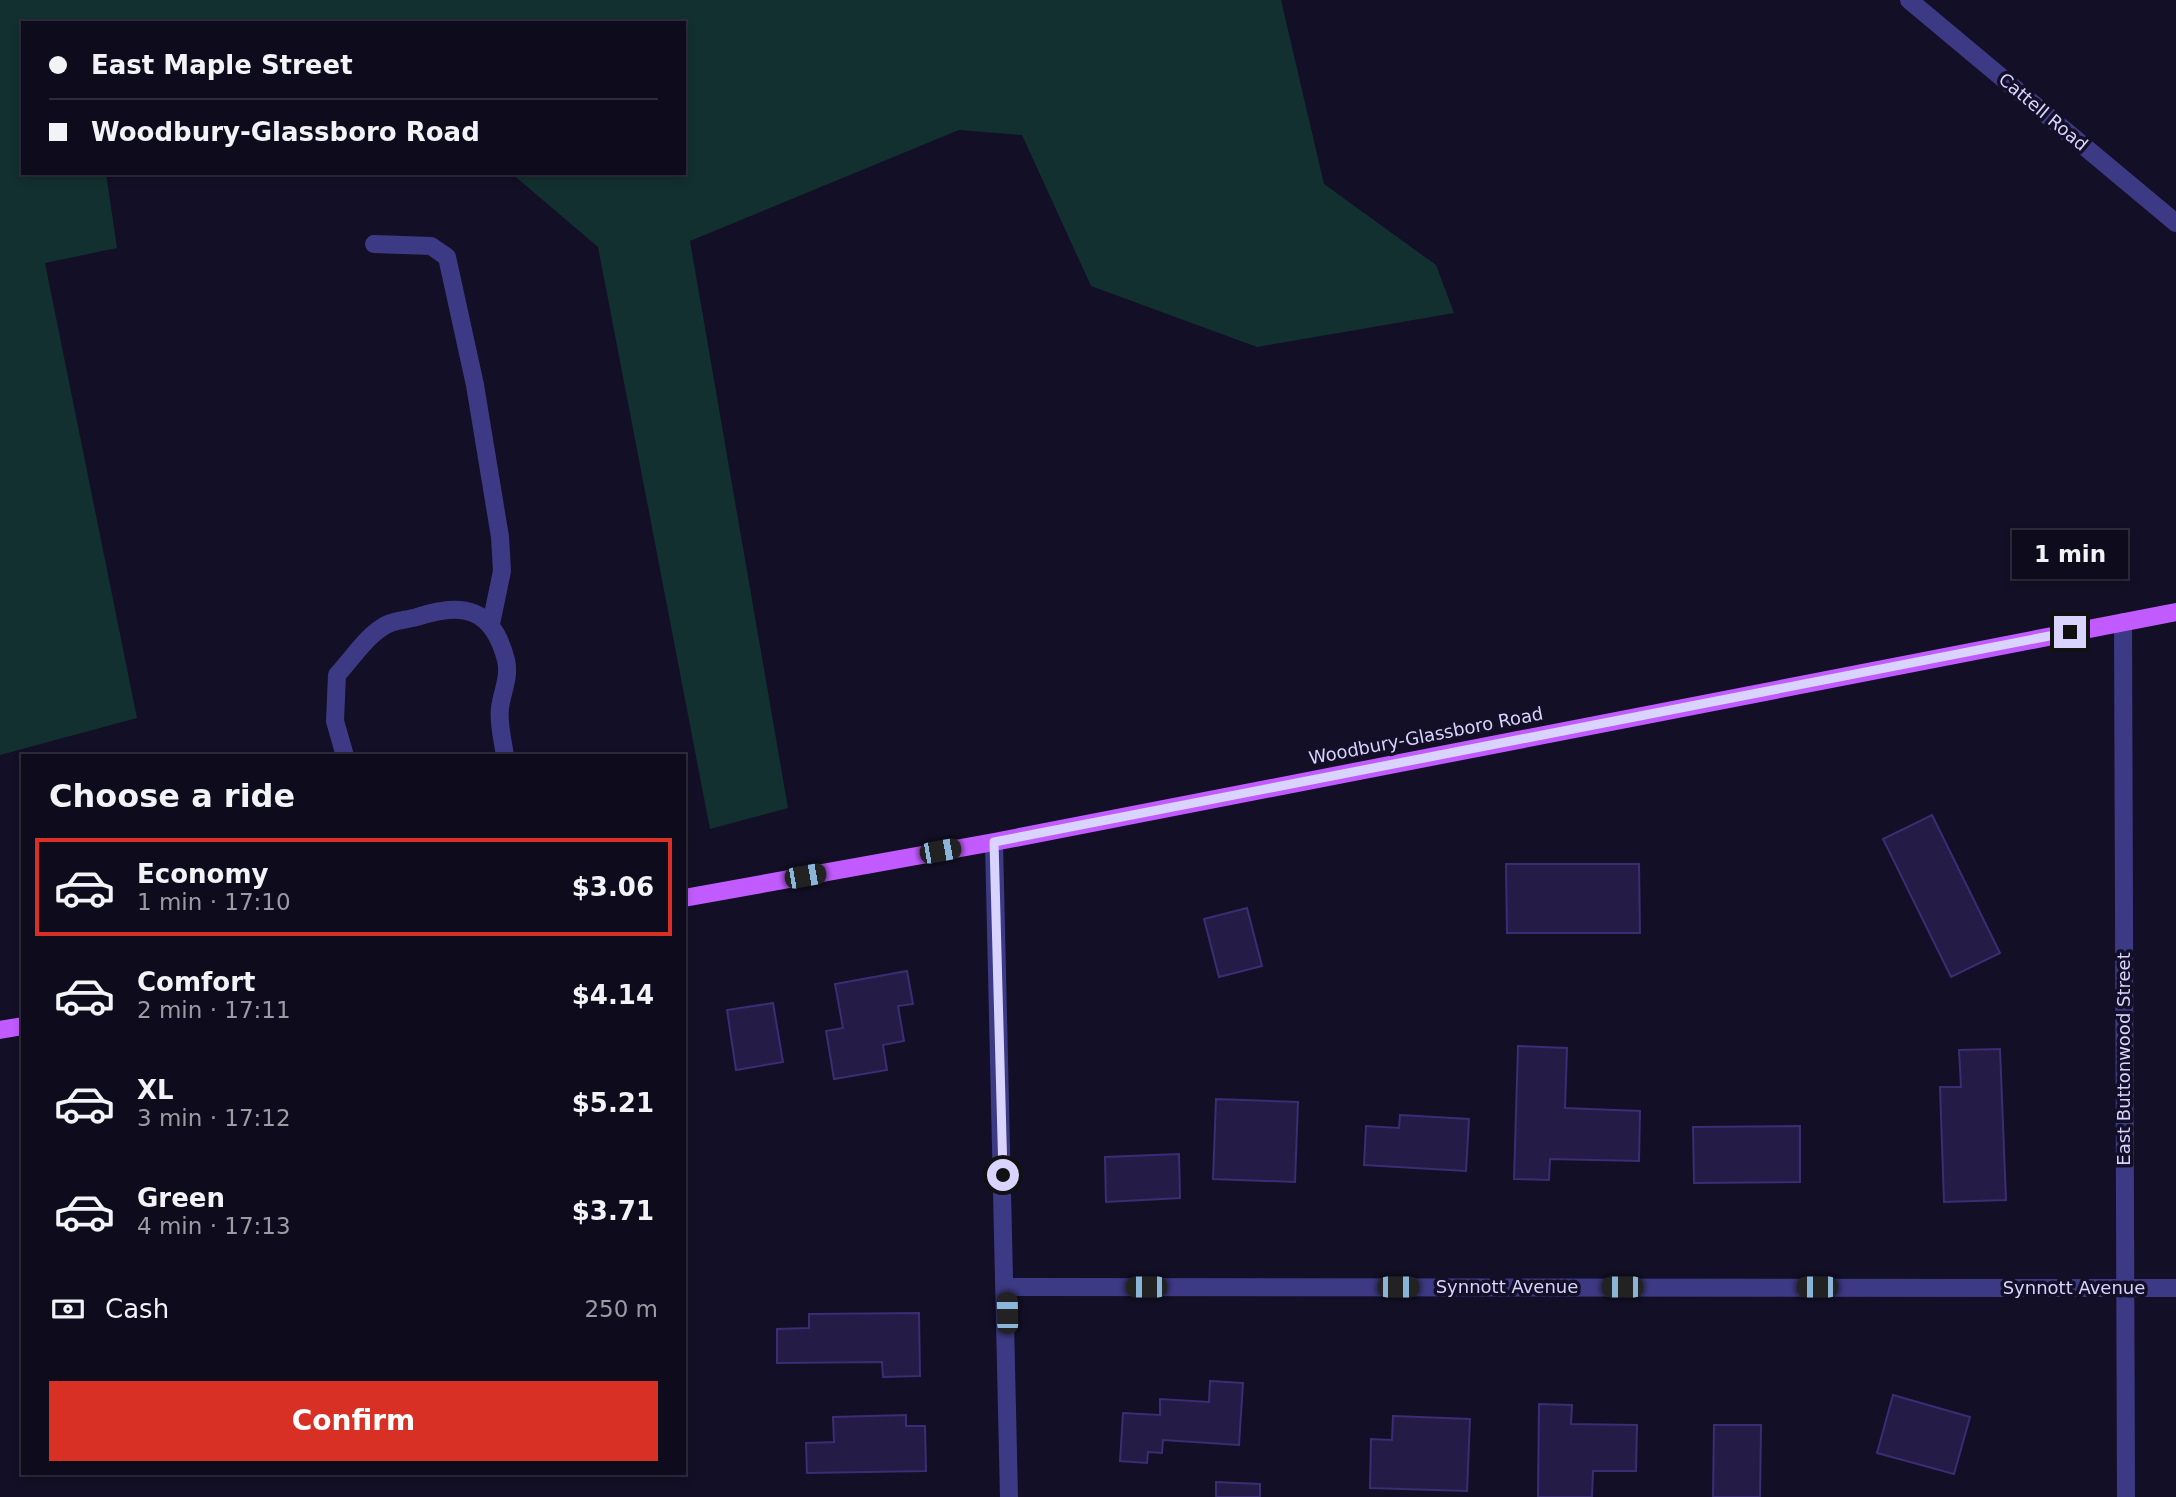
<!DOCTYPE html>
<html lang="en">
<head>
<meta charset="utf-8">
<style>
	body { margin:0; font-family:"DejaVu Sans",sans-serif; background:#171425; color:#f1f3f6; height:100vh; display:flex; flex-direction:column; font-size:26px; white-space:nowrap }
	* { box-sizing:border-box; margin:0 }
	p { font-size:23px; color:#9b9ba3 }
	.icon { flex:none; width:38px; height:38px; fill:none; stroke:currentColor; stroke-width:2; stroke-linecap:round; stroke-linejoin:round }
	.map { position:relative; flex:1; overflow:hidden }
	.sheet { position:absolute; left:21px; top:754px; width:665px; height:721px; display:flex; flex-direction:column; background:#0e0b1c; border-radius:0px; box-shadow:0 4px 10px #0003,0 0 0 2px #2e2b3b }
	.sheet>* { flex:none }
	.hud { position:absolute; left:21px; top:21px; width:665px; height:154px; border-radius:0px; box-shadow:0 4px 10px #0003,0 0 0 2px #2e2b3b; display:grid; align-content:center; height:154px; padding:0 28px; background:#0e0b1c }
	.end { position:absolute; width:32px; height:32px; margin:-16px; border:9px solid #d9d4ff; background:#111; box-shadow:0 0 0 4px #111 }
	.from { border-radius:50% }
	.bubble { position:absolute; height:49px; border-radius:0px; background:#0e0b1c; box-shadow:0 4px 10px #0003,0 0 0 2px #2e2b3b; font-size:23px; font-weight:700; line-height:49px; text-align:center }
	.car { position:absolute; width:21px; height:42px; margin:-21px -10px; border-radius:9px; box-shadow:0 0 5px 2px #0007; background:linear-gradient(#222 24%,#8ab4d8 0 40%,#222 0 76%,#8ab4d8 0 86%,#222 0) }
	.hud b { display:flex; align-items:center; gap:24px; height:66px; font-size:26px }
	.hud b+b { border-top:2px solid #2e2b3b }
	.hud i { width:18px; height:18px; background:#f1f3f6 }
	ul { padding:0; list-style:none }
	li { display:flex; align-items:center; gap:21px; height:98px; margin:0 14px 10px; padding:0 14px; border:4px solid transparent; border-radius:0px }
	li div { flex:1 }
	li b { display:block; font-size:26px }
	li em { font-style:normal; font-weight:700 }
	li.current { border-color:#d93025 }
	li>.icon { width:63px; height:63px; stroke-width:1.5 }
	h2 { padding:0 28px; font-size:32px; line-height:84px }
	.pay { display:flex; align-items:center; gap:18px; height:77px; padding:0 28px; font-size:26px }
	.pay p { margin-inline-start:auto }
	.button { display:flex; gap:14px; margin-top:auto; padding:14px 28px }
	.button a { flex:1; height:80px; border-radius:0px; background:#d93025; color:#fff; font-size:28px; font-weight:700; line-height:80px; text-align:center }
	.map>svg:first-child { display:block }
	.green { fill:#12302f }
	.building { fill:#241b47; stroke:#3b2d73; stroke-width:2 }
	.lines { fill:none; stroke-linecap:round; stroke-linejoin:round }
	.minor { stroke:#3d3a85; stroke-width:18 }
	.major { stroke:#c25bff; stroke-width:18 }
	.route { stroke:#d9d4ff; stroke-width:9 }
	.labels { text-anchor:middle; stroke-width:7; stroke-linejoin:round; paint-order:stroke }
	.street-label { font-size:18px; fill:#d9d4ff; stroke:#130f26 }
</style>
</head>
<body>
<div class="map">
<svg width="2176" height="1497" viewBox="0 0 2176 1497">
	<rect width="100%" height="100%" fill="#130f26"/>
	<!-- green -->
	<path class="green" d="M0,0H1281L1324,184L1436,265L1454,313L1257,347L1091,286L1022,135L959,130L690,241L788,808L710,829L598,247L511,173H684V23H23V173H106L117,248L45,263L137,718L0,755Z"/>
	<!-- building -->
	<path class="building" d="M1932,815L2000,953L1951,977L1883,839Z
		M1506,864H1639L1640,933H1507Z
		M1247,908L1262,966L1219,977L1204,919Z
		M907,971L913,1004L898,1006L904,1041L883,1045L887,1070L834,1079L826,1031L843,1028L835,984Z
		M773,1003L783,1062L736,1070L727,1010Z
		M1518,1046L1567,1048L1565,1108L1640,1111L1639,1161L1550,1159L1549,1180L1514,1179Z
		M2000,1049L2006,1200L1944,1202L1940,1087H1961L1959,1050Z
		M1216,1099L1298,1102L1295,1182L1213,1179Z
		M1400,1115L1469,1119L1466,1171L1364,1165L1366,1126L1399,1128Z
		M1800,1126V1182L1694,1183L1693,1127Z
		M1179,1154L1180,1198L1106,1202L1105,1157Z
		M919,1313L920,1376L883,1377L882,1362L777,1363V1329L809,1328V1314Z
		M1210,1381L1243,1383L1239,1445L1163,1440L1162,1453L1148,1452L1147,1463L1120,1461L1123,1413L1160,1415V1399L1209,1402Z
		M1893,1395L1970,1417L1954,1474L1877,1453Z
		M1539,1404L1572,1405L1571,1424L1637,1425L1636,1471H1593L1592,1497H1538Z
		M906,1415V1426H925L926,1471L807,1473L806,1443L834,1442L833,1417Z
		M1393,1416L1470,1419L1467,1491L1370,1488L1371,1439L1392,1440Z
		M1714,1425H1761L1760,1497H1713Z
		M1216,1482L1260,1484V1497H1216Z"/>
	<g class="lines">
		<!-- minor -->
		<path class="minor" d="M1909,0L2176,223
			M374,244L431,246L447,257L475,385L500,537L502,571L491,624
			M2123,622L2126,1497
			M345,756L335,721L337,675C351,660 367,635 386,625C394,620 407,620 417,617C464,601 493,609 506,660C510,678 502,691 500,708C498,723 503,741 505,756
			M994,842L1009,1497
			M1006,1287L2176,1288"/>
		<!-- major -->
		<path class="major" d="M684,898L994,842L2176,612
			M0,1030L23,1026"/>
	</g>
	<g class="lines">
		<!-- route -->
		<path class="route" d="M1003,1175L994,842L2070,632"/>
	</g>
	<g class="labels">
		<!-- street labels -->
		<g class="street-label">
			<text transform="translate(2043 112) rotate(40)" y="6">Cattell Road</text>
			<text transform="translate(1426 736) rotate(-11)" y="6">Woodbury-Glassboro Road</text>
			<text transform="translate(2124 1059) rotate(-90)" y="6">East Buttonwood Street</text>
			<text x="1507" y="1293">Synnott Avenue</text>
			<text x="2074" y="1294">Synnott Avenue</text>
		</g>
	</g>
</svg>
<i class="end from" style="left:1003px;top:1175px"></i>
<i class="end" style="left:2070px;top:632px"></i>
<div class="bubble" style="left:2012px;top:530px;width:116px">1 min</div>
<i class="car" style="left:940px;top:851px;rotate:80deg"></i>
<i class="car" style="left:805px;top:876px;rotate:80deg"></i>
<i class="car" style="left:1146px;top:1287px;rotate:270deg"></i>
<i class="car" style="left:1398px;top:1287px;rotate:90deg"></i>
<i class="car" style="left:1622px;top:1287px;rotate:270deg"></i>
<i class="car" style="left:1817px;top:1287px;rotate:270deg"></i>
<i class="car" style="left:1007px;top:1313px;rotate:359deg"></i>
<div class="hud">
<b><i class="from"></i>East Maple Street</b>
<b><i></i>Woodbury-Glassboro Road</b>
</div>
<section class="sheet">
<h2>Choose a ride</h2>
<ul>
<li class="current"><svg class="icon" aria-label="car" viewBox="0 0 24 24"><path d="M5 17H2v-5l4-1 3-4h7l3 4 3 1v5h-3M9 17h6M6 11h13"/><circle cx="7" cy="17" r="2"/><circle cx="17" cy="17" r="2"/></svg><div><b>Economy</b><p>1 min · 17:10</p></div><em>$3.06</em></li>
<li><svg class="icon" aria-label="car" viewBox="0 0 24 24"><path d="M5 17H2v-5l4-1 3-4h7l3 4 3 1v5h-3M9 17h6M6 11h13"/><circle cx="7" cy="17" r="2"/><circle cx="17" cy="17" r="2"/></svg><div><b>Comfort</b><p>2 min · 17:11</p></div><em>$4.14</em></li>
<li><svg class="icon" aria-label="car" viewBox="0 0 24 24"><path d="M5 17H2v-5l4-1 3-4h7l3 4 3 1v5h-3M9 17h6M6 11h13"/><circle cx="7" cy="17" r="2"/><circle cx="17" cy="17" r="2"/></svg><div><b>XL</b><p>3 min · 17:12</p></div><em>$5.21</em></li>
<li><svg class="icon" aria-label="car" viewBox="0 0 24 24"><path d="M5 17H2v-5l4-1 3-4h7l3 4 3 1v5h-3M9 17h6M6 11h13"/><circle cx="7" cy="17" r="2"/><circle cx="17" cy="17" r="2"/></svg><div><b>Green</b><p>4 min · 17:13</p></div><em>$3.71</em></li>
</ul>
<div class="pay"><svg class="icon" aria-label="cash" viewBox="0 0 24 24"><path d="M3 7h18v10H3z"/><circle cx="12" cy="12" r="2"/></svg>Cash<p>250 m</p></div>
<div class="button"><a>Confirm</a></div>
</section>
</div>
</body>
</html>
